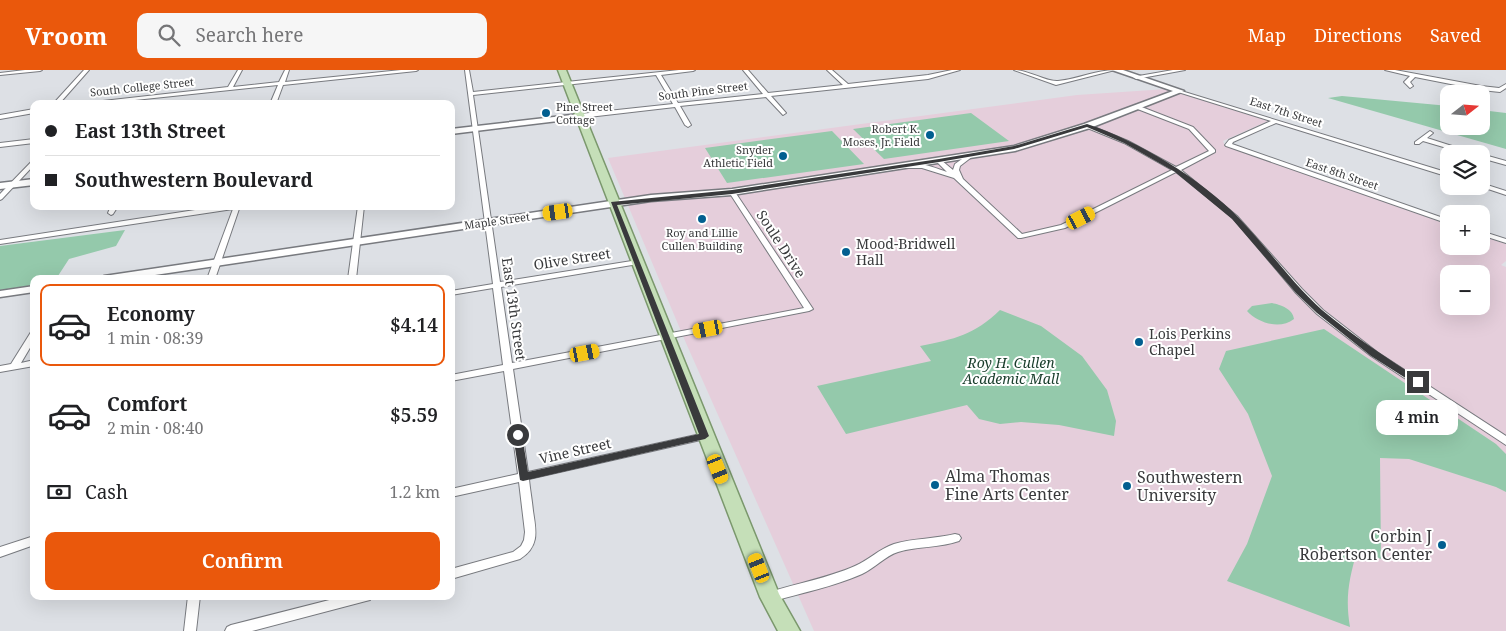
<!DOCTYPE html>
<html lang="en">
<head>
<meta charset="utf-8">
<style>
	body { margin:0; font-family:"Noto Serif",serif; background:#f6f6f6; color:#202124; height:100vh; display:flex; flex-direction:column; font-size:19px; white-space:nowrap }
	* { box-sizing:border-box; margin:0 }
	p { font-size:16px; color:#757577 }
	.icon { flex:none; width:28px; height:28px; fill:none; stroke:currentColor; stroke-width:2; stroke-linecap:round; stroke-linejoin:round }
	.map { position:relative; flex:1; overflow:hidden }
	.sheet { position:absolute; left:30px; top:205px; width:425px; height:325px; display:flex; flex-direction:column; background:#fff; border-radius:10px; box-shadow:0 5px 20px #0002 }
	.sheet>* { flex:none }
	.banner { position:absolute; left:30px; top:30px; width:425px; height:110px; border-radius:10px; box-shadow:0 5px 20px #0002; display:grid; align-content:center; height:110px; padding:0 15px; background:#fff }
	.needle { width:32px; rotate:73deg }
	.controls { position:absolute; left:1440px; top:15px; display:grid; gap:10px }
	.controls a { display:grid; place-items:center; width:50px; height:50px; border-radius:10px; background:#fff; box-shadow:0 5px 20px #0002; font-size:25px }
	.end { position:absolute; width:22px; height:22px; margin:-11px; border:6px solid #393a3c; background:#fff; box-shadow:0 0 0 2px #fff }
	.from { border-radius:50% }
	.bubble { position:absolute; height:35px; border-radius:10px; background:#fff; box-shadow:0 5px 20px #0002; font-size:16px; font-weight:600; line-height:35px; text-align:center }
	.car { position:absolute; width:15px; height:30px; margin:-15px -8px; border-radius:6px; box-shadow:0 0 4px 1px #0007; background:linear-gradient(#f5c518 24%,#345 0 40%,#f5c518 0 76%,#345 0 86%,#f5c518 0) }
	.banner b { display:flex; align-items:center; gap:18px; height:48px; font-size:19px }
	.banner b+b { border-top:1px solid #e0e0e0 }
	.banner i { width:12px; height:12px; background:#202124 }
	ul { padding:9px 0 0; list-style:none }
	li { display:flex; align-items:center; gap:15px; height:82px; margin:0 10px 8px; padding:0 5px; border:2px solid transparent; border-radius:10px }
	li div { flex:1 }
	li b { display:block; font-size:19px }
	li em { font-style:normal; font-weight:600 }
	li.active { border-color:#ea580c }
	li>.icon { width:45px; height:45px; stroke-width:1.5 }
	.pay { display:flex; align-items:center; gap:12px; height:55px; padding:0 15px; font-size:19px }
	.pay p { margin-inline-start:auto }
	.cta { display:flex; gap:10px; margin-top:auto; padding:10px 15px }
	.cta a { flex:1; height:58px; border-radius:10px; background:#ea580c; color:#fff; font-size:20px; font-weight:600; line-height:58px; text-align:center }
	header { display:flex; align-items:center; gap:30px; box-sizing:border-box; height:70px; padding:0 25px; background:#ea580c; color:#fff }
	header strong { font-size:24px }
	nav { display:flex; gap:28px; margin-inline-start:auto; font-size:18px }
	.search { width:350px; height:45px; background:#f6f6f6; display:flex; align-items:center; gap:12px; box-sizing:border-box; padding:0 18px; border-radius:10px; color:#757577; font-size:19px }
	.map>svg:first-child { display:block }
	.education { fill:#e5cedb; fill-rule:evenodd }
	.green { fill:#94c9ab }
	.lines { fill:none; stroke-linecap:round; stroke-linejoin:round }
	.street-casing { stroke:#787a7f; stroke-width:2 }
	.secondary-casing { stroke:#787a7f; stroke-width:3 }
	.primary-casing { stroke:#7b986d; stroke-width:3 }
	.street { fill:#fff; fill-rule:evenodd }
	.secondary { fill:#fff; fill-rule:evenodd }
	.primary { fill:#c5dfb8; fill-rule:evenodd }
	.route { fill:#393a3c }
	.poi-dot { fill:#025f90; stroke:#fff; stroke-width:2 }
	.labels { text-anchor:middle; stroke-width:4; stroke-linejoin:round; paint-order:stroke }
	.far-street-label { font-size:11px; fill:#393a3c; stroke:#fff }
	.far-poi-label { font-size:11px; fill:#393a3c; stroke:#fff; text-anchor:end }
	.street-label { font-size:14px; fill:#393a3c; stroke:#fff }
	.poi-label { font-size:14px; fill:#393a3c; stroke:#fff; text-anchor:start }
	.park-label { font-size:14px; font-style:italic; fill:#173c2a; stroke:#fff }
	.near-poi-label { font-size:16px; fill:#393a3c; stroke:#fff; text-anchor:start }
</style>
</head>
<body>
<header>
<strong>Vroom</strong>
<div class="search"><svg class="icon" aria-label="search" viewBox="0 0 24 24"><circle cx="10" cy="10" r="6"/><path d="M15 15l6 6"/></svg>Search here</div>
<nav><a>Map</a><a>Directions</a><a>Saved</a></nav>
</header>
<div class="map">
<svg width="1506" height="561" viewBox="0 0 1506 561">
	<rect width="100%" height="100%" fill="#dde0e5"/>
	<!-- education -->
	<path class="education" d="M1167,19L1268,51L1223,71L1225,76L1449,155V176H1481V166L1506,174V191L1501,195L1506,197V561H814L686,273L608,88L1077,25ZM1449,204H1481V236H1449Z"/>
	<!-- green -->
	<path class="green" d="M1342,26L1449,36V56H1481V40L1506,43V79L1328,28Z
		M971,43L1009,71L884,89L853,59Z
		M832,61L864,94L727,113L705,78Z
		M125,160L116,176L69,189L56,209H34V215L0,220V176Z
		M1272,233C1281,235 1293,239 1294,249C1280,260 1258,253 1247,241L1252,236Z
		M1000,240L1041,256L1082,286L1107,320L1116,351L1114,366L1059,355L1021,352L1000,354L979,349L967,335L846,364L817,316L931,291L920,276C955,269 974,265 1000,240Z
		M1324,259L1496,374L1506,384V422L1496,417L1409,389L1380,388L1381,489L1357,481C1349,509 1345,528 1350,557L1227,511L1247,474L1272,406L1248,344L1219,299L1226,281Z"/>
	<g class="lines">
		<!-- street casing -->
		<g class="street-casing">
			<path id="street" d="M25,0H42L40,1L0,5V3Z
				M84,0H89L59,34H53Z
				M238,0H242L233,17L279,12L285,0H289L285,12L401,0H418L416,1L283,15L276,34H270L278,15L97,34H76L228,17Z
				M465,0H469L473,22L679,0H695L693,1L661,5L678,33L763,24L743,0H748L768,23L843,15L827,0H832L848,14L928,5L952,0H960L928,9L771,26L786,43L783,45L766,27L680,36L691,55L688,57L685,55L675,37L580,48L577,46L580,44L673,34L656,5L473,25L500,212L638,190L642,192L638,194L501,217L512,293L804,238L729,122L732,120L735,122L813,239L809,241L513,299L528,402L705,363L709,364L710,366L709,368L705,369L529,409C530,420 532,430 533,441C536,461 540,476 520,489L451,509V499L513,482L521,476L524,470L525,462L519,412L451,427V419L518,404L504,301L451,311V305L503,295L493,218L451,225V221L493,214Z
				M1014,0C1028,0 1046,12 1058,11C1078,9 1096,0 1115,0L1056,15Z
				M1173,0H1185L1136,9L1133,7Z
				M1385,0H1395L1481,16L1499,18L1506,14V18L1500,22L1481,20L1415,7L1410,12L1413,16L1410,18L1404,12L1410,6Z
				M1178,20L1449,103V107L1276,53L1233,72L1232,74L1449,150V154L1226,76L1225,75L1229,70L1271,51L1178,22Z
				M1135,36H1139L1193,57L1215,80V82L1181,100L1237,146L1302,219L1323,240L1377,282L1506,366V375L1371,286L1317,244L1296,223L1233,148L1176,102L1065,158L1021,168H1018L954,108L922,98H907L904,96C916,89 935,98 947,102L937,92V90H941L953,100L955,94L969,84H973V86L960,96L959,100L963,109L1022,164L1061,155L1172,100L1124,73L1085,57V55H1089L1128,71L1176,97L1209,81L1189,59L1135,38Z
				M34,39V43L0,49V45Z
				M1430,61L1433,63L1427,68L1477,84H1467L1423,71L1419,74H1415V72Z
				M34,69V73L0,77V73Z
				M1481,84L1506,91V95L1481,88Z
				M34,89V95L2,129L0,130V124Z
				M1481,113L1506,121V125L1479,116H1481Z
				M111,136H118L113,144L111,145L108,143Z
				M221,136H240L215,209H207L233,139L0,174V170Z
				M358,136H364L356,209H348Z
				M1481,161L1506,169V173L1481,165Z
				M31,262H34V271L21,293L34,290V296L0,302V296L11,294Z
				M955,464L959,465L961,468L959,471C939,478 918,476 898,482C885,486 875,498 862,504C833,517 801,523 770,532L766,531L764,527L766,523L770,522C798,513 828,508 855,496C869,490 879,479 894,474C914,468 935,469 955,464Z
				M34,466V475L0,487V477Z
				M188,526H200L196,561H184Z
				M345,526H372L370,530L366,531L252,561H225L227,557L231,555Z"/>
		</g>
		<!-- secondary casing -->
		<g class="secondary-casing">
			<path id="secondary" d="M1112,0H1123L1184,21L1090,58L1015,81L732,125L651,131L128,209H99L104,206L651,125L732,119L1014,76L1084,54L1173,21Z
				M580,44H583V48L451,64V59Z
				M34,109V115L0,119V113Z
				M34,216V222L0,227V221Z"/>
		</g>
		<!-- primary casing -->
		<g class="primary-casing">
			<path id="primary" d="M558,0H566L779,524L800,561H778L760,527Z"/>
		</g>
		<!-- street -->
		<use href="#street" class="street"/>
		<!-- secondary -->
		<use href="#secondary" class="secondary"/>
		<!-- primary -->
		<use href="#primary" class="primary"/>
	</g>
	<!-- route -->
	<path class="route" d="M1087,54C1137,70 1201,109 1238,147C1267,177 1291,212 1322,240C1353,266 1387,288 1421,310V314H1415L1371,286L1317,243L1296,223L1232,149L1175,102L1124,73L1087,57L1014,79L939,92L732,124L617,135L709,366L705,369L523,411L520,410L513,365L518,361L522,365L528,402L699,364L611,132L732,120L939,89L1014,76Z"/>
	<!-- markers -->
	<g class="poi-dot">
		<circle cx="546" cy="43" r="5"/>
		<circle cx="930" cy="65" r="5"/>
		<circle cx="783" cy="86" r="5"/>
		<circle cx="702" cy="149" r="5"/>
		<circle cx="846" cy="182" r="5"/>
		<circle cx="1139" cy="272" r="5"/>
		<circle cx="935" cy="415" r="5"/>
		<circle cx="1127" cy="416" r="5"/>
		<circle cx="1442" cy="475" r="5"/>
	</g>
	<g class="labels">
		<!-- far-street labels -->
		<g class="far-street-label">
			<text transform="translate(142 17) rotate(-6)" y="4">South College Street</text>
			<text transform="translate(703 21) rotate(-7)" y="4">South Pine Street</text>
			<text transform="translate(1286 42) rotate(18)" y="4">East 7th Street</text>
			<text transform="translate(1342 104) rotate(19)" y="4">East 8th Street</text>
			<text transform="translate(497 151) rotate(-8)" y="4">Maple Street</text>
		</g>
		<!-- far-poi labels -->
		<g class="far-poi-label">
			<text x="556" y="41" text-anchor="start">Pine Street<tspan x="556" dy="13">Cottage</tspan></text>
			<text x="920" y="63">Robert K.<tspan x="920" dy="13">Moses, Jr. Field</tspan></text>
			<text x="773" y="84">Snyder<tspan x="773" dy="13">Athletic Field</tspan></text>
			<text x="702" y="167" text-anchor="middle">Roy and Lillie<tspan x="702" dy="13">Cullen Building</tspan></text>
		</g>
		<!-- street labels -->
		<g class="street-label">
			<text transform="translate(781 174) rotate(57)" y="5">Soule Drive</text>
			<text transform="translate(572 189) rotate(-9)" y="5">Olive Street</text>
			<text transform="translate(514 239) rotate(82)" y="5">East 13th Street</text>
			<text transform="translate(575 381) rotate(-13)" y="5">Vine Street</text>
		</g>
		<!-- poi labels -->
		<g class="poi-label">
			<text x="856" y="179">Mood-Bridwell<tspan x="856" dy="16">Hall</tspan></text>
			<text x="1149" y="269">Lois Perkins<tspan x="1149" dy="16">Chapel</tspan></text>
		</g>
		<!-- park labels -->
		<g class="park-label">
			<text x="1011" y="298">Roy H. Cullen<tspan x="1011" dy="16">Academic Mall</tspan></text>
		</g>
		<!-- near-poi labels -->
		<g class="near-poi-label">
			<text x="945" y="412">Alma Thomas<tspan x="945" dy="18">Fine Arts Center</tspan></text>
			<text x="1137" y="413">Southwestern<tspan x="1137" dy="18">University</tspan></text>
			<text x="1432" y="472" text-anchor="end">Corbin J<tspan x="1432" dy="18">Robertson Center</tspan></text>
		</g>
	</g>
</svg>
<div class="controls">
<a><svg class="needle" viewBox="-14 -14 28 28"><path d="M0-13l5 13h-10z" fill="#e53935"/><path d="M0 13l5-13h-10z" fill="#757577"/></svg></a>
<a><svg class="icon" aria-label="layers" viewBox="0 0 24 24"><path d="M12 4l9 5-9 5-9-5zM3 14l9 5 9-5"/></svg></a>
<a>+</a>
<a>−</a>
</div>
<i class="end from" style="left:518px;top:365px"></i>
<i class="end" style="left:1418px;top:312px"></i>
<div class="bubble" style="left:1376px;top:330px;width:82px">4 min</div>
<i class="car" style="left:558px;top:142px;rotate:262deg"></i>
<i class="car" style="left:1081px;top:148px;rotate:63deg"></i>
<i class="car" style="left:708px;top:259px;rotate:259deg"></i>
<i class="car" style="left:585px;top:283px;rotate:79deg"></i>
<i class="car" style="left:718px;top:399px;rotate:158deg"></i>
<i class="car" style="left:759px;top:498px;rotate:338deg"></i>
<div class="banner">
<b><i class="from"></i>East 13th Street</b>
<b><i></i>Southwestern Boulevard</b>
</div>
<section class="sheet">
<ul>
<li class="active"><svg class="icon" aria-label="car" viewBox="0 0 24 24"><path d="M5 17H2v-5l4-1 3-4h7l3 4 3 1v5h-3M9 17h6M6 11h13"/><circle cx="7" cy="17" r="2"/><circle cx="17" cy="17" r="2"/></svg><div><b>Economy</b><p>1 min · 08:39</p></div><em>$4.14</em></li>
<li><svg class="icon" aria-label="car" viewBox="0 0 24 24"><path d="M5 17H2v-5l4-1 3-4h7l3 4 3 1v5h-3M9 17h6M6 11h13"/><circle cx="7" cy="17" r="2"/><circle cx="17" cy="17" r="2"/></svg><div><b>Comfort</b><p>2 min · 08:40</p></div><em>$5.59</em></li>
</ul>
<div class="pay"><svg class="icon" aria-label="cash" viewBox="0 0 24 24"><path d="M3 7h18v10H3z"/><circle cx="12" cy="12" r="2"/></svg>Cash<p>1.2 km</p></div>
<div class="cta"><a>Confirm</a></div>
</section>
</div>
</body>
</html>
